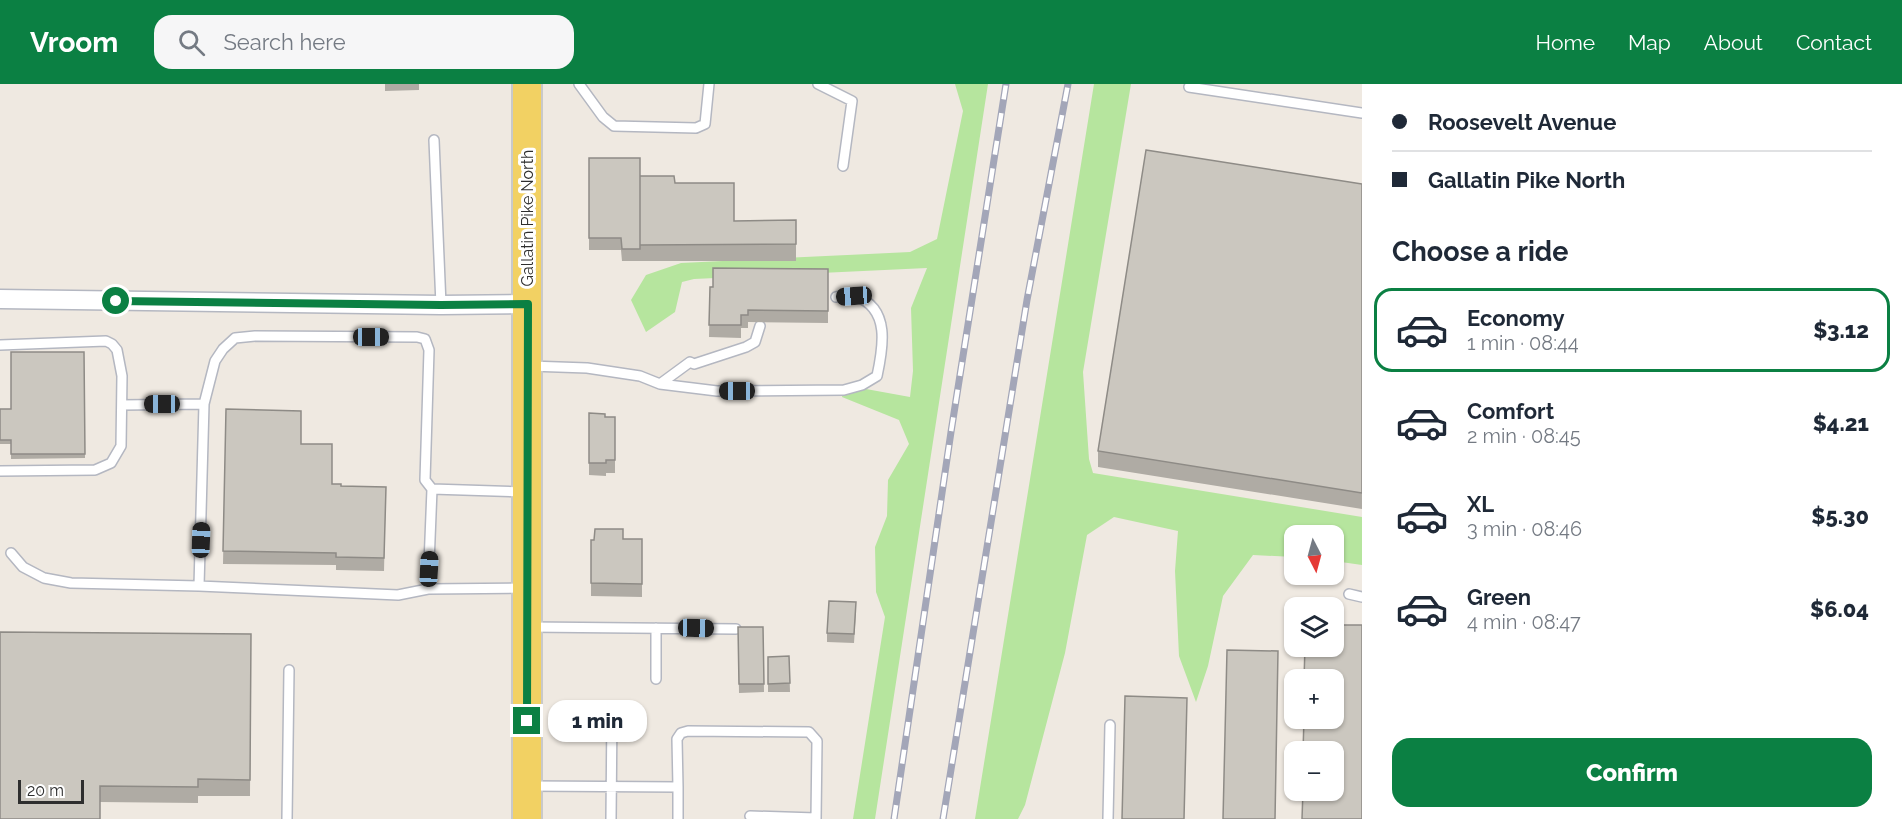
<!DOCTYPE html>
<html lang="en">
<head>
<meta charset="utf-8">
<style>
	body { margin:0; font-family:Raleway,sans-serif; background:#f6f6f7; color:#1f2937; height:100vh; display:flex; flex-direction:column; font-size:22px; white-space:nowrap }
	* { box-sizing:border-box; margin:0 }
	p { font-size:20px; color:#747a83 }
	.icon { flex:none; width:33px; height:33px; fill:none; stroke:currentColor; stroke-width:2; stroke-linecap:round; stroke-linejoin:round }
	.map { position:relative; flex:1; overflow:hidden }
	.sheet { display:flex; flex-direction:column; background:#fff; width:540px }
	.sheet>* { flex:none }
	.guide { display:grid; align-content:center; height:132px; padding:0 30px; background:#fff }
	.needle { width:39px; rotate:174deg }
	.controls { position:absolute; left:1284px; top:441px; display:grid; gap:12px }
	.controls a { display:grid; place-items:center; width:60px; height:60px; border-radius:12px; background:#fff; box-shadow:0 2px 4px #0004; font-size:30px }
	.scale { position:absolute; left:18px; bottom:15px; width:66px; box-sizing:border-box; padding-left:6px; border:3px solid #2e2e2e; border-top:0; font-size:16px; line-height:21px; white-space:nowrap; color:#2e2e2e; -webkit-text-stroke:4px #fff; paint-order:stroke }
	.end { position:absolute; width:27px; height:27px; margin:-14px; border:8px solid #0b8043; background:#fff; box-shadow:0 0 0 3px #fff }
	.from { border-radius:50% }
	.bubble { position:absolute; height:42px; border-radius:18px; background:#fff; box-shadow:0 2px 4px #0004; font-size:20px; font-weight:800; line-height:42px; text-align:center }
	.car { position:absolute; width:18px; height:36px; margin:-18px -9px; border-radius:8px; box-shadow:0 0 4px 2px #0007; background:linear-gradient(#222 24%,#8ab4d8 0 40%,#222 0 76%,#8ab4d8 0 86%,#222 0) }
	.guide b { display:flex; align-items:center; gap:21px; height:57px; font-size:22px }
	.guide b+b { border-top:2px solid #e0e1e3 }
	.guide i { width:15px; height:15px; background:#1f2937 }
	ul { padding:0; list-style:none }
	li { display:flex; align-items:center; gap:18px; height:84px; margin:0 12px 9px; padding:0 18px; border:3px solid transparent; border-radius:18px }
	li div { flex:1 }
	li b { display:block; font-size:22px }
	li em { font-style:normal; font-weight:800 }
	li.selected { border-color:#0b8043 }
	li>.icon { width:54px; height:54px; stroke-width:1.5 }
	h2 { padding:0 30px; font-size:27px; line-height:72px }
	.cta { display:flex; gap:12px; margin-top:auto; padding:12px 30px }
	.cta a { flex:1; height:69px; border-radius:18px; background:#0b8043; color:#fff; font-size:24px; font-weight:800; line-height:69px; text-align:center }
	header { display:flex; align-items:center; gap:36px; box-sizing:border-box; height:84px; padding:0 30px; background:#0b8043; color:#fff }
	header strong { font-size:28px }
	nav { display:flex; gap:33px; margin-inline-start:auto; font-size:21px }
	.search { width:420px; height:54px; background:#f6f6f7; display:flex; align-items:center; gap:15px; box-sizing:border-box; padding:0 21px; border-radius:18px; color:#747a83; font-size:22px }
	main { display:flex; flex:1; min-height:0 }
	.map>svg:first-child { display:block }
	.green { fill:#b6e59e }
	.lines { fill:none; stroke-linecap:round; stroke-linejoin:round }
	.service-casing { stroke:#b4b7c1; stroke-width:12 }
	.minor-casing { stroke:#b4b7c1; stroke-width:21 }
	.primary-casing { stroke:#c9c9c9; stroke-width:32 }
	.service { stroke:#fff; stroke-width:9 }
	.minor { stroke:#fff; stroke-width:18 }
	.primary { stroke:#f2d163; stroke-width:28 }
	.rail-casing { stroke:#a3a6b8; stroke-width:7 }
	.rail { stroke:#fff; stroke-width:4.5; stroke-dasharray:14; stroke-linecap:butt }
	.wall { fill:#afaba4 }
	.building { fill:#cbc7bf; stroke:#8e8b86; stroke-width:1.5 }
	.route { stroke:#0b8043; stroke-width:8 }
	.labels { text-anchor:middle; stroke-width:6; stroke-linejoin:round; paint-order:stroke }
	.street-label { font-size:16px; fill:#2e2e2e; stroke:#fff }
</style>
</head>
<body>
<header>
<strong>Vroom</strong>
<div class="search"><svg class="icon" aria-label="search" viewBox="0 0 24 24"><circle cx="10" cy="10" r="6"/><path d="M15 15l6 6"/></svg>Search here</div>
<nav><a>Home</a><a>Map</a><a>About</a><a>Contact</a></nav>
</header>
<main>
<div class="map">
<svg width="1362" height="735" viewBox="0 0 1362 735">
	<rect width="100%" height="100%" fill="#efe9e1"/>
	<!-- green -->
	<path class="green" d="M955,0H988L875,735H853L885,533L876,508L875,463L887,432L888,396L909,360L899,336L842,313L844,301L910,313L913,287L911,224L927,184L694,195L682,198L675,228L646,248L631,216L646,191L681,179L910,168L937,155L963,27Z
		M1094,0H1131L1083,288L1089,375L1093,389L1362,433V481L1334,477V452H1294V473L1253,471L1223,512L1208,582L1196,618L1179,572L1175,487L1178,447L1114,433L1087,451L1065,569L1025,721L1018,735H975Z"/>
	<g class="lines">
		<!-- service casing -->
		<g class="service-casing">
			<path id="service" d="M579,0L603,33L614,42L696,44L705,40L709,0
				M818,0L852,17L843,82
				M1189,3L1362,29
				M434,56L441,221
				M0,261L106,257L112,260L117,266L122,292L121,362L111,379L95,386L0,387
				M530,282L587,284L640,292L660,300L717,307L844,306L862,301L877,292C883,264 891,224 855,212C850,210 842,212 836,213
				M660,300L690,278L694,280L746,263L755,258L760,242
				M122,321L204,320
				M11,469L23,483L44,494L71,499L199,502L398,511L428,505L525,504
				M199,502L204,320L215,277L223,265L235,254L255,252L417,253L425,255L429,266L425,396L432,405L525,408
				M428,505L432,405
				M1349,510L1362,513
				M529,543L736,545
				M656,544V595
				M529,702L678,703V735
				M678,703L677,655L681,649L688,647L809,648L817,657L816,735
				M750,732L816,734
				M287,735L289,586
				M611,735L612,627
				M1108,735L1110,641"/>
		</g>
		<!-- minor casing -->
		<g class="minor-casing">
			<path id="minor" d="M0,215L441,221L528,220"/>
		</g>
		<!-- primary casing -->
		<g class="primary-casing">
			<path id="primary" d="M527,735V0"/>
		</g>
		<!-- service -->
		<use href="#service" class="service"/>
		<!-- minor -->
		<use href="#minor" class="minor"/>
		<!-- primary -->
		<use href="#primary" class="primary"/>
		<!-- rail casing -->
		<g class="rail-casing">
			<path id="rail" d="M894,735L951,348L1006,0
				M943,735L1027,216L1068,0"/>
		</g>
		<!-- rail -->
		<use href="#rail" class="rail"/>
	</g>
	<!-- wall -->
	<path class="wall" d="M385,0H419V6L385,7Z
		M589,74L640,92L675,99L734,137L796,136V177H622L621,166H589Z
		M1362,100V425L1098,383V367Z
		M828,185V239L748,238V244H741V254L709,253L710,203Z
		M84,268L85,374L11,375V360H0V325H11Z
		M226,325L301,360L332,400L341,402L386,403L384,487L336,486V481L223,480Z
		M589,329L605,333H615V389H606V392L589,391Z
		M642,455V513L591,512V456Z
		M856,527L854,559L827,558V549Z
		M738,543H763L764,608L739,609Z
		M251,550L250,712H198V719L100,718L0,735Z
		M789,572L790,608H768V573Z"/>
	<!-- building -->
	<path class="building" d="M1146,66L1362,100V409L1098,367Z
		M589,74H640V165H622L621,154H589Z
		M640,92H674L675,99H734V137L796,136V160L640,161Z
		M713,184L828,185V227L748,226V231H741V241H709L710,203H713Z
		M11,268H84L85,370H11V356H0V325H11Z
		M226,325L301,327V360H332V400H341V402L386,403L384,474L336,473V469L223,467Z
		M589,329L605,330V333H615V376H606V379H589Z
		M595,445H623V455H642V500L591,499V456H594Z
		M829,517L856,518L854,550L827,549Z
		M1334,541H1362V735H1302L1303,706H1334V668H1303L1304,634H1334V596H1304L1305,562H1334Z
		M738,543H763L764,600H739Z
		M0,548L251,550L250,696L198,695V703L100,702V735H0Z
		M1227,566L1278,567L1275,735H1223Z
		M789,572L790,599L768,600V573Z
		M1125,612L1187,614L1184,735H1122Z"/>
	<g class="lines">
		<!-- route -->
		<path class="route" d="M116,217L441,221L528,220L527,637"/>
	</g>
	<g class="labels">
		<!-- street labels -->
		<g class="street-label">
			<text transform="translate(527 134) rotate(-90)" y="6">Gallatin Pike North</text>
		</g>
	</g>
</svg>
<div class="controls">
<a><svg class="needle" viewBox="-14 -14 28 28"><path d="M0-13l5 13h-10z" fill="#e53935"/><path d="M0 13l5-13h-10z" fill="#747a83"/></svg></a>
<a><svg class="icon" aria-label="layers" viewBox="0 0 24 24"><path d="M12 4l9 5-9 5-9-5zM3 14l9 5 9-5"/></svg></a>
<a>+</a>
<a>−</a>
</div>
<div class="scale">20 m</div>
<i class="end from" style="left:116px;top:217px"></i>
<i class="end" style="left:527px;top:637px"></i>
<div class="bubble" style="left:548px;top:616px;width:99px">1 min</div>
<i class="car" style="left:854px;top:212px;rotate:266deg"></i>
<i class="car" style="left:371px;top:253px;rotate:90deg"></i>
<i class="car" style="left:737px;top:307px;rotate:270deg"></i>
<i class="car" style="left:162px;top:320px;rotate:270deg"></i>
<i class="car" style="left:201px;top:456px;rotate:2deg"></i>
<i class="car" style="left:429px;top:485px;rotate:3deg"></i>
<i class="car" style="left:696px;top:544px;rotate:91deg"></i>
</div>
<section class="sheet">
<div class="guide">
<b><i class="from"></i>Roosevelt Avenue</b>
<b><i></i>Gallatin Pike North</b>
</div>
<h2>Choose a ride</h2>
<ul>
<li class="selected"><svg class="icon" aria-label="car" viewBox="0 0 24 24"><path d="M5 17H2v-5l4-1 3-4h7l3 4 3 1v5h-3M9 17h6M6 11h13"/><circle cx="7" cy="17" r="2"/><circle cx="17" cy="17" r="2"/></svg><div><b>Economy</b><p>1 min · 08:44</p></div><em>$3.12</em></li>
<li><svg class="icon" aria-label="car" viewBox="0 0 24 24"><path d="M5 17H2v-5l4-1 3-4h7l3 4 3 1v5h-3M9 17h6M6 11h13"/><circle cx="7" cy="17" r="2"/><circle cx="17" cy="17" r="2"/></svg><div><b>Comfort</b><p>2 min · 08:45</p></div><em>$4.21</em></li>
<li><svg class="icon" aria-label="car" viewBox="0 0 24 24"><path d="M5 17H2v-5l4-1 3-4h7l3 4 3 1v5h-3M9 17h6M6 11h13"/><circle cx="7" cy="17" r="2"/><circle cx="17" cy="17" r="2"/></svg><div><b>XL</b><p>3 min · 08:46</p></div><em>$5.30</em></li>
<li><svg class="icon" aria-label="car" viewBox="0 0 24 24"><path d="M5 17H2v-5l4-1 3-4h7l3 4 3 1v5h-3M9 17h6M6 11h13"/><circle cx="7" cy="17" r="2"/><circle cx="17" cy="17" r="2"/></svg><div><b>Green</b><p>4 min · 08:47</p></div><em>$6.04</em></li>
</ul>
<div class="cta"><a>Confirm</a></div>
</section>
</main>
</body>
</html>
